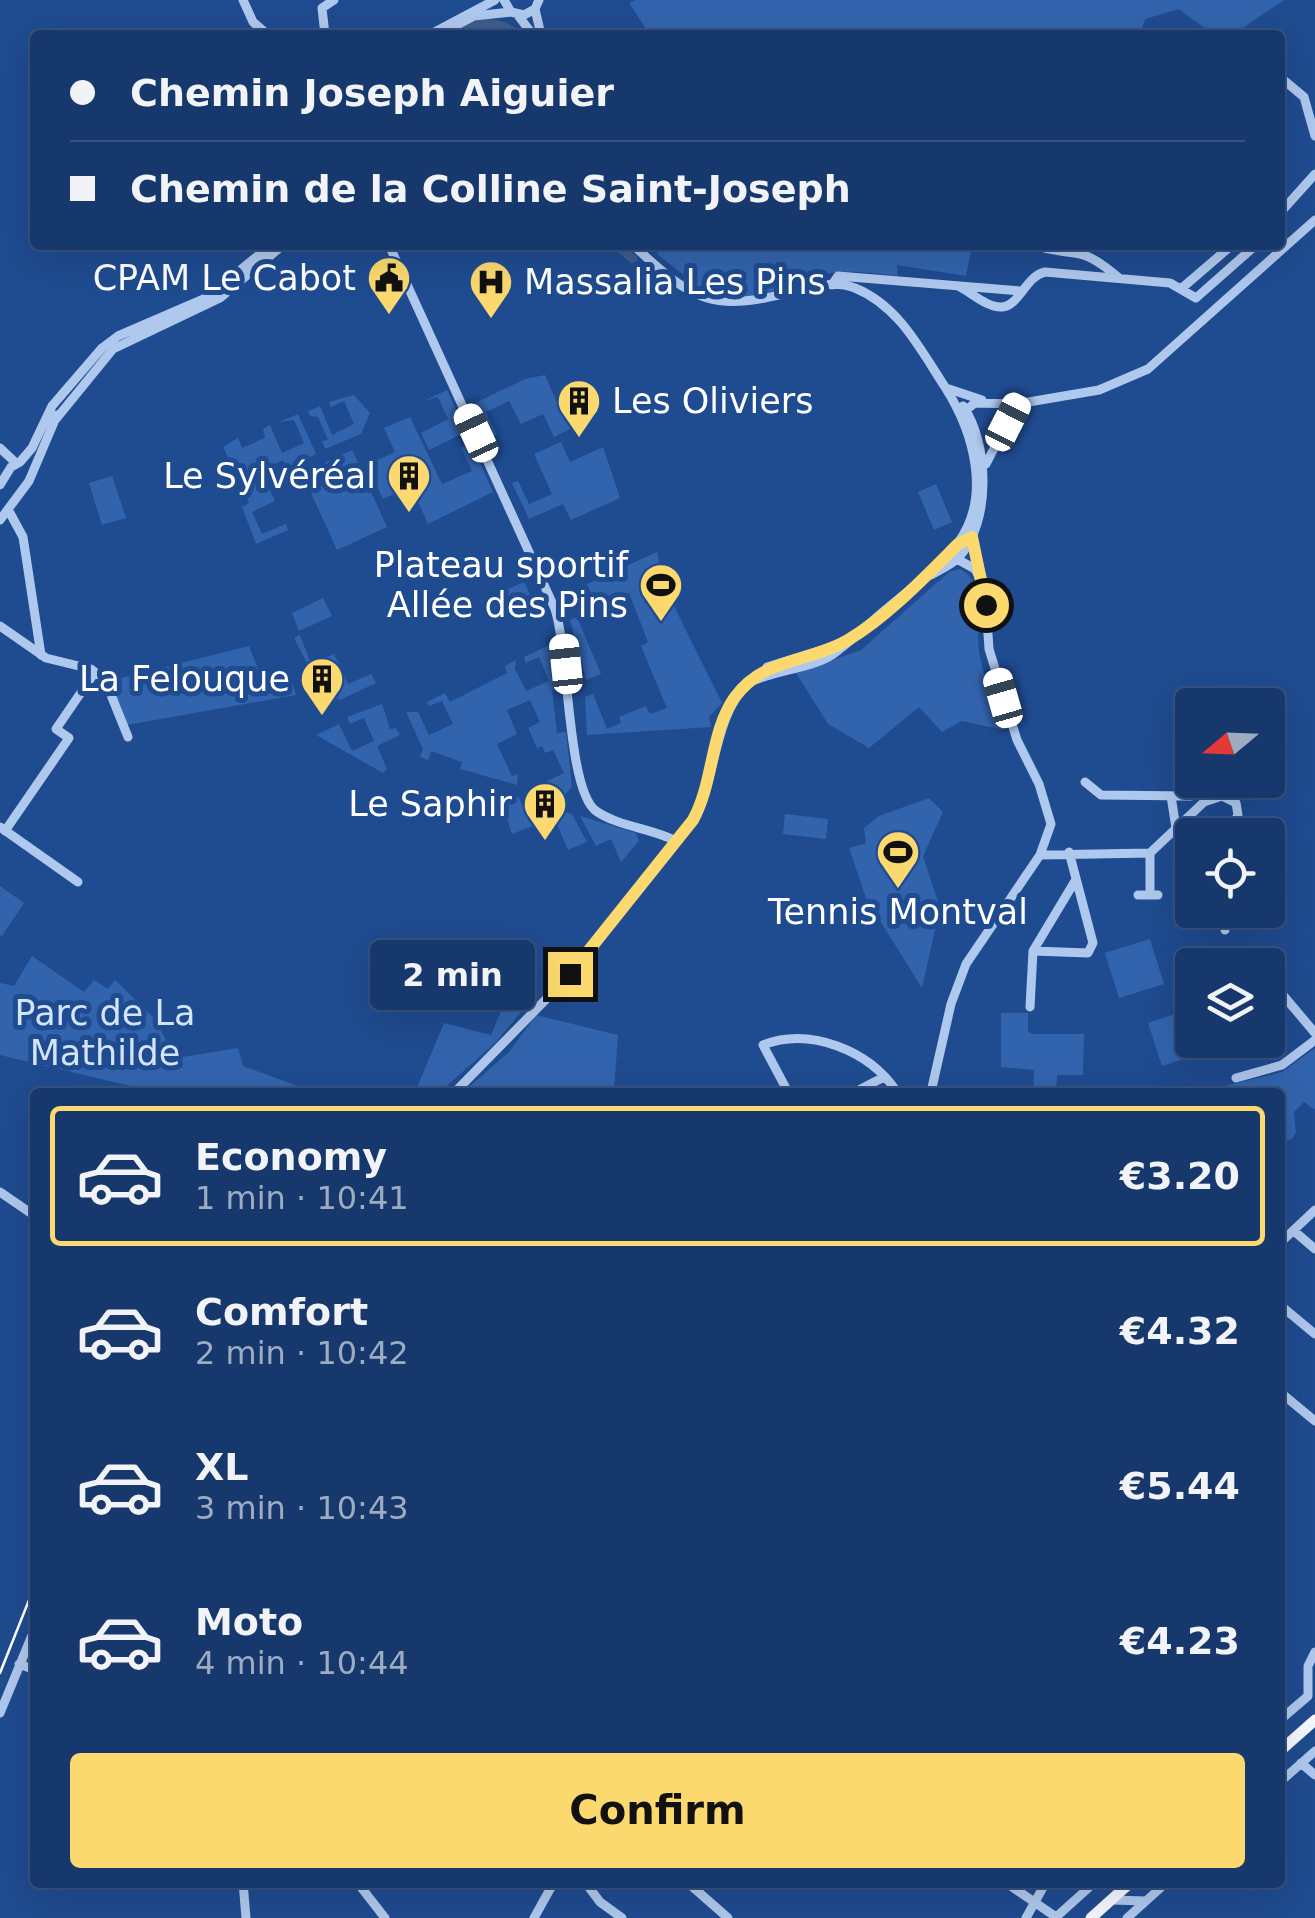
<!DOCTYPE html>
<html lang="en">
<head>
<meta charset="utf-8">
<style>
	body { margin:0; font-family:"DejaVu Sans",sans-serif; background:#244374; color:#f1f3f6; height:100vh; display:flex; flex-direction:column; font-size:38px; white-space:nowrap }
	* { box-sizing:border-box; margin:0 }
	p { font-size:32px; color:#9eacc2 }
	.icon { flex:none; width:55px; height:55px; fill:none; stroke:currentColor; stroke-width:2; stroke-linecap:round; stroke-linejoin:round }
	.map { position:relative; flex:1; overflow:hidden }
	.side { position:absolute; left:30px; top:1088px; width:1255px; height:800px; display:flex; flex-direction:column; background:#17386c; border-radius:10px; box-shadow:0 10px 40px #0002,0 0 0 2px #36527f }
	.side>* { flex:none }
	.guide { position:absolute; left:30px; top:30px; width:1255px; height:220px; border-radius:10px; box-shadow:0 10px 40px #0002,0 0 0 2px #36527f; display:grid; align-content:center; height:220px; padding:0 40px; background:#17386c }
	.needle { width:65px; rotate:251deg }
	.buttons { position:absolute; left:1175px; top:688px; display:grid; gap:20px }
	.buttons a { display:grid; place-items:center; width:110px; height:110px; border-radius:10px; background:#17386c; box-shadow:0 10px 40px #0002,0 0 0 2px #36527f; font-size:50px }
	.end { position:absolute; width:45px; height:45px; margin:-22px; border:12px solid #fbd96f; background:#111; box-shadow:0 0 0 5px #111 }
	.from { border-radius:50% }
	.bubble { position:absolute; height:70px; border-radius:10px; background:#17386c; box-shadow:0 10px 40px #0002,0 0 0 2px #36527f; font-size:32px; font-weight:700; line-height:70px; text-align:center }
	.car { position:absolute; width:30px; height:60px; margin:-30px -15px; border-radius:12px; box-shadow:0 0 8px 2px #0007; background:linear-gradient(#fff 24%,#345 0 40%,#fff 0 76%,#345 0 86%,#fff 0) }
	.guide b { display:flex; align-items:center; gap:35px; height:95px; font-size:38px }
	.guide b+b { border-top:2px solid #36527f }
	.guide i { width:25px; height:25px; background:#f1f3f6 }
	ul { padding:18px 0 0; list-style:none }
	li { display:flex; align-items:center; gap:30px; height:140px; margin:0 20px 15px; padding:0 20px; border:5px solid transparent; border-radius:10px }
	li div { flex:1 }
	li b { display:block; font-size:38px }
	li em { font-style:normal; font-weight:700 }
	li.active { border-color:#fbd96f }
	li>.icon { width:90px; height:90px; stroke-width:1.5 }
	.button { display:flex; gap:20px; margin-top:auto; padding:20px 40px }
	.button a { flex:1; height:115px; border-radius:10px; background:#fbd96f; color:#111; font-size:40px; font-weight:700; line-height:115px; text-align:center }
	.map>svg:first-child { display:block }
	.green { fill:#3264ae }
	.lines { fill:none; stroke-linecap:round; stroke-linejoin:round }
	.canal { stroke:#3d5c8f; stroke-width:9 }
	.minor { stroke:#afc8ed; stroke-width:9 }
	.major { stroke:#f5f8ff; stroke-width:11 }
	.tram { stroke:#fff; stroke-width:2.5 }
	.route { stroke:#fbd96f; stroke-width:12 }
	.labels { text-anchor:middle; stroke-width:10; stroke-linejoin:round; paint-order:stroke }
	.poi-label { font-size:35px; fill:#fff; stroke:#1f4b90; text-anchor:end }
	.park-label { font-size:35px; fill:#d4e4fa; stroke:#1f4b90 }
</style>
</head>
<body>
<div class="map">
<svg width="1315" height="1918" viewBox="0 0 1315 1918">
	<rect width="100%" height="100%" fill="#1f4b90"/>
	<!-- green -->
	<path class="green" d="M636,0H1285C1232,31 1234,54 1179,9L1145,19L1140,35H650L629,3Z
		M664,245H972L966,276L897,265L898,276C875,274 849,269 826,274C768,287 743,319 683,281L685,276L657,254Z
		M545,375L563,416L574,411L580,424L554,437L543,414L521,424L509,401L486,412L497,435L491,437L476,406H469L525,379Z
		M447,390L466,432L429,450L421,433L448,419L438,397L424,401Z
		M354,395L370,413L361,434L325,449L322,441L328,440L318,417L310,416L308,411L320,406L332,435L354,424L344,401L331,407L329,402Z
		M298,414L316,454L287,468L283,460L261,471L275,501L252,512L262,534L286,524L288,530L256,544L242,507L249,503L223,447L238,438L242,448L265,438L263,429L270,425L282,453L304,443L294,420L279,422Z
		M410,417L442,484L472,471L461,448L471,443L493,492L428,524L416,497L403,503L398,492L383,499L367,465L395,452L384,428Z
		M561,442L570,462L603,447L620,498L571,520L563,504L529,519L512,483L518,481L529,504L552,494L534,454Z
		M352,450L387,527L337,550L302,473Z
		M112,476L126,518L102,525L89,483Z
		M936,484L952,522L934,530L918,492Z
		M657,552L663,584L722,703L709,717L711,727L587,735L585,697L593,694L607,729L621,723L619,717L646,706L650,714L667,708L641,646L648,642L629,593L602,602L598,594L592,596L587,584Z
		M960,569C989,584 975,625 979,652C983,677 996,705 1004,730L962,721L942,732L919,707L869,748L828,724L796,673L861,650L949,572Z
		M524,582L534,602L490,622L481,601Z
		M323,598L332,616L299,631L292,613Z
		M577,617L601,674L586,680L570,620Z
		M300,635L311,664L334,654L348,684L371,674L376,683L340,700L321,690L294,638Z
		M556,642L561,688L552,690L557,733L566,732L572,787L563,797L539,791L537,786L564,773L553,750L545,753L542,746L537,748L528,728L540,722L530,700L507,710L517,734L497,744L512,776L518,774L517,785L460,769L462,762L431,751L428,760L420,757L423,749L406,712H418L429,735L453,724L442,701L429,706L427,702L445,693L450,702L507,673L505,666L516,660L515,669L526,691L549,681L539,657L526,663L524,657Z
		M249,646L260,674L269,676L289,671L296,695L127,725L109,681Z
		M382,704L390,729L396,728L400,735L377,746L387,769L383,773L316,735L339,724L352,751L374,741L364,718L350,724L347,717Z
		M487,789L519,798L533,826L512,834L505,812L495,808Z
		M929,798L943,812L923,856L940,908L922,988L866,898L849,848L866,843L864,828L879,816Z
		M525,800L572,814L587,842L568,850L557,824L540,830Z
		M785,814L828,819L826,839L783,834Z
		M580,816L636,833L639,841L621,862L611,839L596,846Z
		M0,886L24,903L2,936L0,935Z
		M1150,939L1164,984L1119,998L1105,953Z
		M32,956L84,992L94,980L108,989L115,980L152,1016L177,1058L238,1048L243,1066L315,1092H156L0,1055V983L14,986Z
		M479,991L525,1007L496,1042L440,1092H415L444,1023L491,1035L501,1011L474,999Z
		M1190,1009L1192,1040H1200L1204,1052L1162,1066L1148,1023Z
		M1001,1013H1028V1032L1033,1034H1084L1083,1075H1057L1056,1092H1033L1034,1070L1001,1067Z
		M536,1015L618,1035L614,1092H463L509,1052Z
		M1315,1048V1110L1304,1102L1294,1112L1296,1133L1292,1139L1280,1142V1092H1199L1282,1072Z"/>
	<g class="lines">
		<!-- canal -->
		<path class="canal" d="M452,35C475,22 496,18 518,35
			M616,245L633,259"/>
		<!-- minor -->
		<path class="minor" d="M243,0L253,22L268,35
			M504,0L511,12L524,15L535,9L539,0
			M535,9L541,35
			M517,14L533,35
			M325,35L322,8L334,0
			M429,35L495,0
			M438,35L474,16L511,12
			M1280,77L1304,97L1315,136
			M1280,213L1315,174
			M389,245L555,609C569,651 567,790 596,811C619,827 652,828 676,841
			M633,245C694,302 713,313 795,291C814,285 836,281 855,288C899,306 920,349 945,387C973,431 993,497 957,544C940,568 912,587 890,606C871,621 852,641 832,655C810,669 773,670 746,684
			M1033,245C1077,259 1077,242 1119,278
			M832,285L838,276L1020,291
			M958,286C971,292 987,308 1002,307C1019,306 1026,276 1045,272L1170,283L1196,298L1256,245
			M1182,288L1232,245
			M949,389L982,400
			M962,413L975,403L1017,404L1099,390L1148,369L1315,220
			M56,419L113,349L220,298L283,245
			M0,448L16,463
			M20,462L32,448L52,406L102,348L118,336L206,298L271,245
			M986,464L1017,404
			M0,485L11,467L20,462
			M10,513L23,537L41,655
			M0,520L29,481L57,415
			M957,559L975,569L980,579
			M931,575C939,570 951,565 958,558C992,523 989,443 963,406
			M0,626L46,658L91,669L105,680L128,737
			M767,667L838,645
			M1085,782L1101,795L1191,796
			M1171,796L1176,828
			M0,827L78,882
			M5,831L69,738L56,729L95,672
			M1040,855L1150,853L1204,802L1222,796L1236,803L1238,815L1227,835
			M1150,894V853
			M1138,895H1158
			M1225,930V910
			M1033,951L1088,953L1093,943L1069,852
			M1277,988L1315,1033
			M1030,1007L1033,951L1075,881
			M1236,1078L1282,1065L1315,1040
			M455,1092L562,983L693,820C718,775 712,722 747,683
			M788,1092L763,1045C810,1027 869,1050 897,1092
			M855,1092L884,1077
			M931,1092L951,1004L966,964L1040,855L1051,824L1039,784L1017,740L989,649L985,590L972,537
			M0,1192L35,1216
			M1294,1231L1315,1249
			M1280,1243L1315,1210
			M1280,1305L1315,1334
			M1280,1392L1315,1421
			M19,1664L35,1670
			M0,1713L35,1628
			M1280,1720L1308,1696V1666L1315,1652
			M1301,1763L1315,1775
			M1280,1782L1315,1751
			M243,1882L246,1918
			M357,1882L385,1918
			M585,1882L600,1902L622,1918
			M687,1882L728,1918
			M1005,1882L1056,1917
			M1112,1900L1146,1901
			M534,1918L554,1882
			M1026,1918L1046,1882
			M1055,1918L1095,1882
			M1127,1918L1167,1882"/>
		<!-- major -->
		<path class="major" d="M1280,1751L1315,1720
			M1091,1918L1131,1882"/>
		<!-- tram -->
		<path class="tram" d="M0,1673L35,1585"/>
	</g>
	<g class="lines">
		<!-- route -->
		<path class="route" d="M570,974L693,820C714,782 710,732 735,697C764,657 809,663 848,640C888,616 926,576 958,544L972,537L986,605"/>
	</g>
	<!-- icons -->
	<defs>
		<g id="civic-pin" transform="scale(2.25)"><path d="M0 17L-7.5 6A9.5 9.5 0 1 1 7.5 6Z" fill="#fbd96f" stroke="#1f4b90"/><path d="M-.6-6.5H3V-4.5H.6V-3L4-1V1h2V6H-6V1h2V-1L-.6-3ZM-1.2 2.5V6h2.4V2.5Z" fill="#111"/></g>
		<g id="hospital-pin" transform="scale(2.25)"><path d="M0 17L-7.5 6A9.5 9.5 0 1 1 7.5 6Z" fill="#fbd96f" stroke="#1f4b90"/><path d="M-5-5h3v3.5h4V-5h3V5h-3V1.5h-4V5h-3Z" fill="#111"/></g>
		<g id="building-pin" transform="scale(2.25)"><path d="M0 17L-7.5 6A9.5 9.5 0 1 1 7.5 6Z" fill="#fbd96f" stroke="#1f4b90"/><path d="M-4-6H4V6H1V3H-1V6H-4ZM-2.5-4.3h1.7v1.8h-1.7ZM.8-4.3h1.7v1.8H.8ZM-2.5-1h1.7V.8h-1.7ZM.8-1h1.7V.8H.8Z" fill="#111"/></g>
		<g id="stadium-pin" transform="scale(2.25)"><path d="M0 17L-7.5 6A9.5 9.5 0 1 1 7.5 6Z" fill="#fbd96f" stroke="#1f4b90"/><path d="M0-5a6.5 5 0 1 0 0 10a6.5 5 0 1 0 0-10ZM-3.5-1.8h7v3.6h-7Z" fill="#111"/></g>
	</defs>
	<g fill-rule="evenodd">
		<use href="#civic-pin" x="389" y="278"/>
		<use href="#hospital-pin" x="491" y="282"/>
		<use href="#building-pin" x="579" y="401"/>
		<use href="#building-pin" x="409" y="476"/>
		<use href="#stadium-pin" x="661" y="585"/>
		<use href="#building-pin" x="322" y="679"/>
		<use href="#building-pin" x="545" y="804"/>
		<use href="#stadium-pin" x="898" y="852"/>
	</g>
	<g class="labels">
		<!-- poi labels -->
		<g class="poi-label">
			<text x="356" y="290">CPAM Le Cabot</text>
			<text x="524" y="294" text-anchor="start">Massalia Les Pins</text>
			<text x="612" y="413" text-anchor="start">Les Oliviers</text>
			<text x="376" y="488">Le Sylvéréal</text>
			<text x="628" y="577">Plateau sportif<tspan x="628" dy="40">Allée des Pins</tspan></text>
			<text x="290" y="691">La Felouque</text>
			<text x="512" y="816">Le Saphir</text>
			<text x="898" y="924" text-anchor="middle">Tennis Montval</text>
		</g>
		<!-- park labels -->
		<g class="park-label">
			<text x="105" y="1025">Parc de La<tspan x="105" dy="40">Mathilde</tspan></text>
		</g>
	</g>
</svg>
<div class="buttons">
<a><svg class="needle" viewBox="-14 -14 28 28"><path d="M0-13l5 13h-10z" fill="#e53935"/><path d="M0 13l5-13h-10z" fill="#9eacc2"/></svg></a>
<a><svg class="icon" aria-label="locate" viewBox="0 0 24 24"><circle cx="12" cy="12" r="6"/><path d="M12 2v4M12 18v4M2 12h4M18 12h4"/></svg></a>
<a><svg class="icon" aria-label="layers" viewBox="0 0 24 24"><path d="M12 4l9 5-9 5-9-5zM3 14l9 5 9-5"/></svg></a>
</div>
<i class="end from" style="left:986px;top:605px"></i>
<i class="end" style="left:570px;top:974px"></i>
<div class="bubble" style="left:370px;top:940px;width:165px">2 min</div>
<i class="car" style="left:1008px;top:422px;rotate:27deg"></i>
<i class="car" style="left:476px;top:433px;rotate:335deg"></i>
<i class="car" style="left:566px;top:664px;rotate:354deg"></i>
<i class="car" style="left:1003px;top:698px;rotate:344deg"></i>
<div class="guide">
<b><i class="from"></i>Chemin Joseph Aiguier</b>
<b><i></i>Chemin de la Colline Saint-Joseph</b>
</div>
<section class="side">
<ul>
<li class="active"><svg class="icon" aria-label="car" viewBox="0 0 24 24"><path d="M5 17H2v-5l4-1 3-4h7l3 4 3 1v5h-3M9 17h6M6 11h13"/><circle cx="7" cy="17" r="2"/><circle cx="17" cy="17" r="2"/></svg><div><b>Economy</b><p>1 min · 10:41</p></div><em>€3.20</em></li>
<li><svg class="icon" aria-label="car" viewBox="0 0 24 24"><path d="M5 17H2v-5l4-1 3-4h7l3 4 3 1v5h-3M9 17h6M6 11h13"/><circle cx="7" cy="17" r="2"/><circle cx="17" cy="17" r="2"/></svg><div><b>Comfort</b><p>2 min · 10:42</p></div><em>€4.32</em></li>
<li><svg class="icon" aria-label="car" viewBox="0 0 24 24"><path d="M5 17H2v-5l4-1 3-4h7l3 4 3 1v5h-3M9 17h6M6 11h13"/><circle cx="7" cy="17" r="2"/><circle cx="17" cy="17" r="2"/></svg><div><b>XL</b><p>3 min · 10:43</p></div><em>€5.44</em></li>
<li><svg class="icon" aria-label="car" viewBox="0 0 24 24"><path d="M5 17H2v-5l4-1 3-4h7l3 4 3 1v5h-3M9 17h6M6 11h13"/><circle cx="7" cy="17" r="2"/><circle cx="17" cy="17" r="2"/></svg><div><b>Moto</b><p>4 min · 10:44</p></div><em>€4.23</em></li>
</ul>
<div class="button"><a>Confirm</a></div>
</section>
</div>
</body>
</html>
